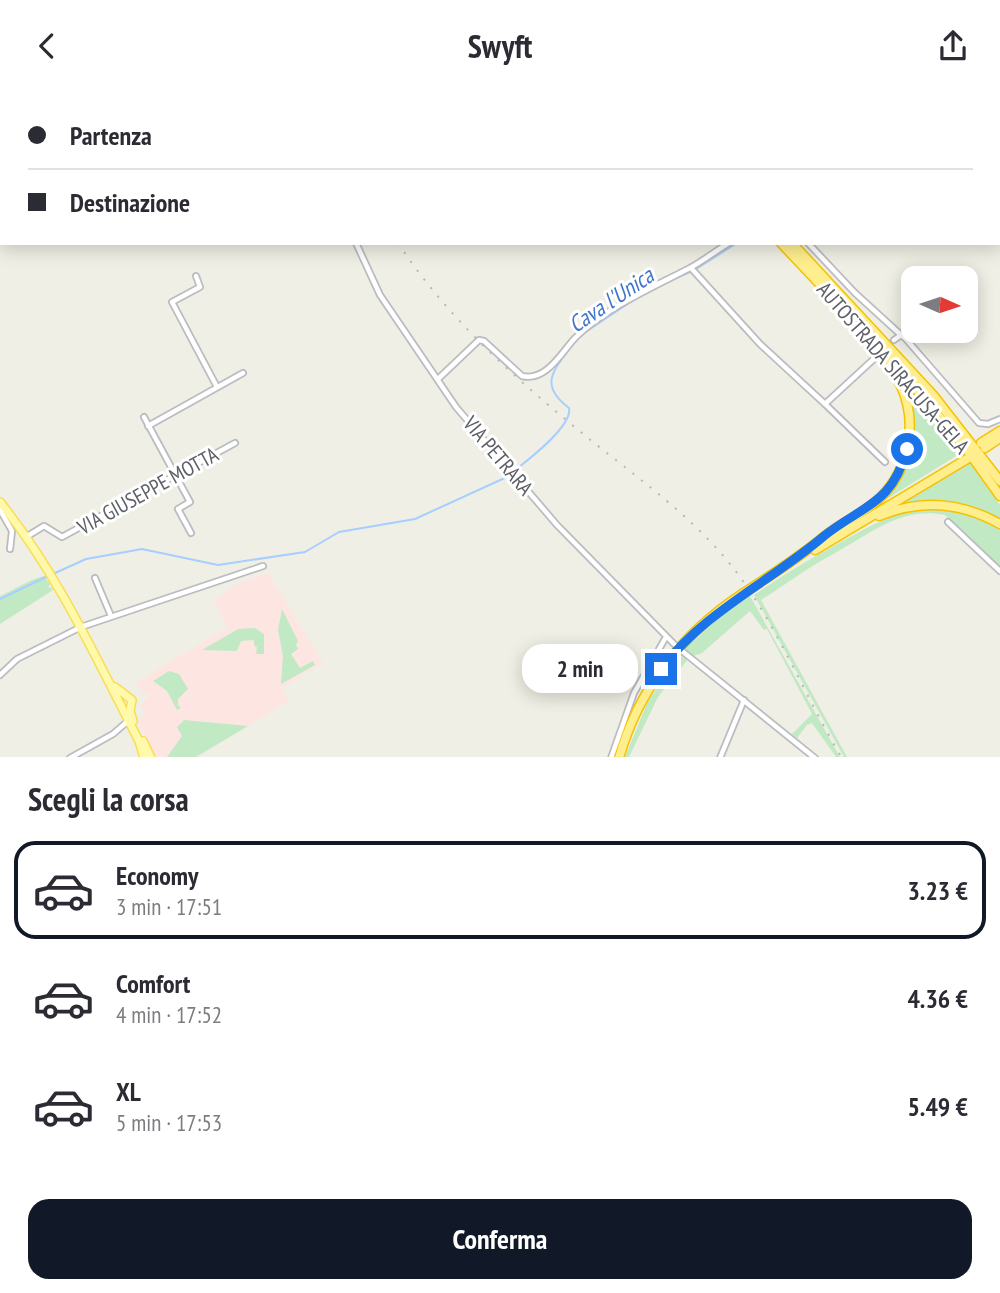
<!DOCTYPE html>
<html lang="it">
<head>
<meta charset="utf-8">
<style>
	body { margin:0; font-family:"PT Sans Narrow",sans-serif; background:#f2f2f3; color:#2b2b33; height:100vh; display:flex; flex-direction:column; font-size:26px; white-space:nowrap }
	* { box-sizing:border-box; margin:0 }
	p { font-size:23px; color:#7c7c81 }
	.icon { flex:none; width:38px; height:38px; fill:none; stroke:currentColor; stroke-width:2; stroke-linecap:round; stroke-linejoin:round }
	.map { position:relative; height:666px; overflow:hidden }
	.drawer { display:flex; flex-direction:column; background:#fff; flex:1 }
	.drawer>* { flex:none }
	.banner { position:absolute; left:0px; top:0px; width:1001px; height:154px; box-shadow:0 4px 18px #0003; display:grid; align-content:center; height:154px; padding:0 28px; background:#fff }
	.needle { width:46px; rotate:93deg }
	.fabs { position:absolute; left:901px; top:175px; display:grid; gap:14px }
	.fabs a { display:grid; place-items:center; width:77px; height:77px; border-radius:14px; background:#fff; box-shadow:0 4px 18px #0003; font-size:35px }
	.end { position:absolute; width:32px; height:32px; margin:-16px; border:9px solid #1a73e8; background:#fff; box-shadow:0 0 0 4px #fff }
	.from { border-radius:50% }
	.bubble { position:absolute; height:49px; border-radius:21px; background:#fff; box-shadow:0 4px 18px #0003; font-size:23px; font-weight:700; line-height:49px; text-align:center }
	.banner b { display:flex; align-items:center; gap:24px; height:66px; font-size:26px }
	.banner b+b { border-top:2px solid #e1e1e2 }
	.banner i { width:18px; height:18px; background:#2b2b33 }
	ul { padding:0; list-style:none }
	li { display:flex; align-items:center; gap:21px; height:98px; margin:0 14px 10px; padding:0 14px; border:4px solid transparent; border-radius:21px }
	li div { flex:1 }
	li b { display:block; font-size:26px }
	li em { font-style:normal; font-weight:700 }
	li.current { border-color:#111827 }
	li>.icon { width:63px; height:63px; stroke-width:1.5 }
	h2 { padding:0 28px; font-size:32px; line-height:84px }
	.primary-button { display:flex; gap:14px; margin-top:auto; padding:14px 28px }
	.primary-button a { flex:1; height:80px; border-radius:21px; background:#111827; color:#fff; font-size:28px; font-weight:700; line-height:80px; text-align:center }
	header { display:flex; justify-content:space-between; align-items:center; height:91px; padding:0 28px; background:#fff; font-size:32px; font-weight:700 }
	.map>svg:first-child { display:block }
	.medical { fill:#fde6e1 }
	.green { fill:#c0e9c4 }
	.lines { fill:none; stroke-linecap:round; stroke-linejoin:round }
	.stream { stroke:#a6cfff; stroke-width:2 }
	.minor-casing { stroke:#babcc1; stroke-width:8 }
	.primary-casing { stroke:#fadd54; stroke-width:10 }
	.motorway-casing { stroke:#f5c200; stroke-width:11 }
	.minor { stroke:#fff; stroke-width:4.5 }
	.primary { stroke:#fffaab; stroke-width:7 }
	.motorway { stroke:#ffee8d; stroke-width:8 }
	.rail { stroke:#b6b7b7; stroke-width:2; stroke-dasharray:2 9; stroke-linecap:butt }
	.motorway-bridge-casing { stroke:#f5c200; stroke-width:11; stroke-linecap:butt }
	.motorway-bridge { stroke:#ffee8d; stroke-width:8 }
	.route { stroke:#1a73e8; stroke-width:9 }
	.labels { text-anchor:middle; stroke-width:6; stroke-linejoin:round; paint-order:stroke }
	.street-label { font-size:21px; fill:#5d6066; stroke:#fff }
	.water-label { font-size:23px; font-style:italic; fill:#4075cb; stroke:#fff }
</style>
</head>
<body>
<header><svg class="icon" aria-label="back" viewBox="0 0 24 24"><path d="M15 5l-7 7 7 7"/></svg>Swyft<svg class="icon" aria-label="share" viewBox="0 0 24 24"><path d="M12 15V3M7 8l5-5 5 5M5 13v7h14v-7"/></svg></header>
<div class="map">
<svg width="1000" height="667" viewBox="0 0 1000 667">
	<rect width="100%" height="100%" fill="#f0efe5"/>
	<!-- medical -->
	<path class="medical" d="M268,482L323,572L282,597L289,610L196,666H156L137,630L146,623L140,615L149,605L147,602L143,604L136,591L228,536L214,511L234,494Z"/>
	<!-- green -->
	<path class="green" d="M900,286L961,362L885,409C922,366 910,337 900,286Z
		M969,370L1000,414V432L966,417L889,419Z
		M930,417L963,421L1000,438V478L945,424C901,415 870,443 835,462C809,476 786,493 761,509L847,666H844L754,504C780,486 806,470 834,455C866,438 892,419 930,417Z
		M44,485L50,493L48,497L51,496L53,499L0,533V505C16,498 28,489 44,485Z
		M750,505L840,666H836L812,632L807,634L797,647L792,643L812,623L767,538L764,539L750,520L702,562L693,565L685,558L724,522Z
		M282,518L298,550L296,554L298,558L291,563L300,577L313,570L315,574L281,593L283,565L278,539Z
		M255,537L264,543V563H256L257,556L254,555V549L241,550L237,560L202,559L238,538Z
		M681,562L688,568L658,606L629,666H625L648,610Z
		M169,580L179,583L188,598L178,608V614L181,617L177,619L167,600L153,590Z
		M184,629L248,635L196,666H167L182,645L177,636Z"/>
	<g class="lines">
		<!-- stream -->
		<path class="stream" d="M947,2L948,0
			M671,189L693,180L737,152
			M581,244L635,208
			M514,380C528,369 573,335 569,317C537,293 555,278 573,253
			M53,483L86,468L142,458L218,474L305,461L339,441L415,428L509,385
			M0,508L48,485"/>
		<!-- minor casing -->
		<g class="minor-casing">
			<path id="minor" d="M249,0V2
				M910,0L911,2
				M435,2L437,0
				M999,85L1000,86
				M356,152L380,204L456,316L557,434L674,553
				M808,152L855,202L901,244
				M691,177L760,253L825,313L876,266
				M196,185L200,196L172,211L217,296
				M894,249L901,244L906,248L979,332L988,333L1000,328
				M438,288L479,249L484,250L522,285C547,291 562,260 576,246C604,218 653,196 688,178C702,171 715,160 729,152
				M825,313L885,371
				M144,326L190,411L178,418L191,442
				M148,335L243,282
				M0,419L12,440L10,458
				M948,431L1000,480
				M26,446L44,435L62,446L235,352
				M95,487L111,525
				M682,560L815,667
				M0,584L17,568L81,536L263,475
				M70,667L113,643L128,630
				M611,667L634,602L666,546
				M720,667L744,609"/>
		</g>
		<!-- primary casing -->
		<g class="primary-casing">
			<path id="primary" d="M0,411C58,483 97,569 139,650L144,667
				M115,596L132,609L130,620L133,630
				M143,650L151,667"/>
		</g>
		<!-- motorway casing -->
		<g class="motorway-casing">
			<path id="motorway" d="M639,0L641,2
				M650,0L652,2
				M781,152L831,205
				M792,152L933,304L1000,390
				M886,263L965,356L1000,405
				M981,352L1000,340
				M985,357L1000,347
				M879,425C920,408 961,411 1000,433
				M815,459L967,368
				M759,492C782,477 804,462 825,445C840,433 859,425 874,412C908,385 919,334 901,295C884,260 850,233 828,202
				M619,667C639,597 682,543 742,503"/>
		</g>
		<!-- minor -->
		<use href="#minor" class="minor"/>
		<!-- primary -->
		<use href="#primary" class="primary"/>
		<!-- motorway -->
		<use href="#motorway" class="motorway"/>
		<!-- rail -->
		<path class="rail" d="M314,0L315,2
			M398,152C452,234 527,298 603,359C644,391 685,422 720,461C772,520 801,599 842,667"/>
		<!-- motorway-bridge casing -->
		<g class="motorway-bridge-casing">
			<path id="motorway-bridge" d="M742,503L759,492"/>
		</g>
		<!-- motorway-bridge -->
		<use href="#motorway-bridge" class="motorway-bridge"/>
	</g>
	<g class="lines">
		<!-- route -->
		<path class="route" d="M661,578C705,520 770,491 824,445C863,414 892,414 907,358"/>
	</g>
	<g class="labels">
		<!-- street labels -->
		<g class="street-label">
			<text transform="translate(893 277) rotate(49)" y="7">AUTOSTRADA SIRACUSA-GELA</text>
			<text transform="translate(498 365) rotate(50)" y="7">VIA PETRARA</text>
			<text transform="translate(148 400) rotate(-29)" y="7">VIA GIUSEPPE MOTTA</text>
		</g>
		<!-- water labels -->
		<g class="water-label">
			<text transform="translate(611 209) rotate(-34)" y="8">Cava l'Unica</text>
		</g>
	</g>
</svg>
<div class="fabs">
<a><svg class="needle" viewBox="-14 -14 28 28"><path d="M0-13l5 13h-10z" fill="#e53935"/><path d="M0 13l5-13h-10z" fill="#7c7c81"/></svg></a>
</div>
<i class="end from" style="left:907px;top:358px"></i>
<i class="end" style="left:661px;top:578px"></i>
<div class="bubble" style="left:522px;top:553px;width:116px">2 min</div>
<div class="banner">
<b><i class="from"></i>Partenza</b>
<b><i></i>Destinazione</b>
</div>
</div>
<section class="drawer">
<h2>Scegli la corsa</h2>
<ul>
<li class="current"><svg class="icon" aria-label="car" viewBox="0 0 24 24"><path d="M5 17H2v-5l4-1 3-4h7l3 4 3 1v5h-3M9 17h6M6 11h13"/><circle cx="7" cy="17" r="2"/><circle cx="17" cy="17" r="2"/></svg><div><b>Economy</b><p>3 min · 17:51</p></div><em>3.23 €</em></li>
<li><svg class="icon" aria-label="car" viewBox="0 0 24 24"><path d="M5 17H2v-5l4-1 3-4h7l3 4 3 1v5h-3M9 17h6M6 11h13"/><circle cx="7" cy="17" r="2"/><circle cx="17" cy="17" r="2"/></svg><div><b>Comfort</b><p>4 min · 17:52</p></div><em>4.36 €</em></li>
<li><svg class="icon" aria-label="car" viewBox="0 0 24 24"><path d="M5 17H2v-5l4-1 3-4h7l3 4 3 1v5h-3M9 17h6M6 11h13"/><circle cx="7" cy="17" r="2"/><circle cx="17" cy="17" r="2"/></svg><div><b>XL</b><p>5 min · 17:53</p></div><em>5.49 €</em></li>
</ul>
<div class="primary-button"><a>Conferma</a></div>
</section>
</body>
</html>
